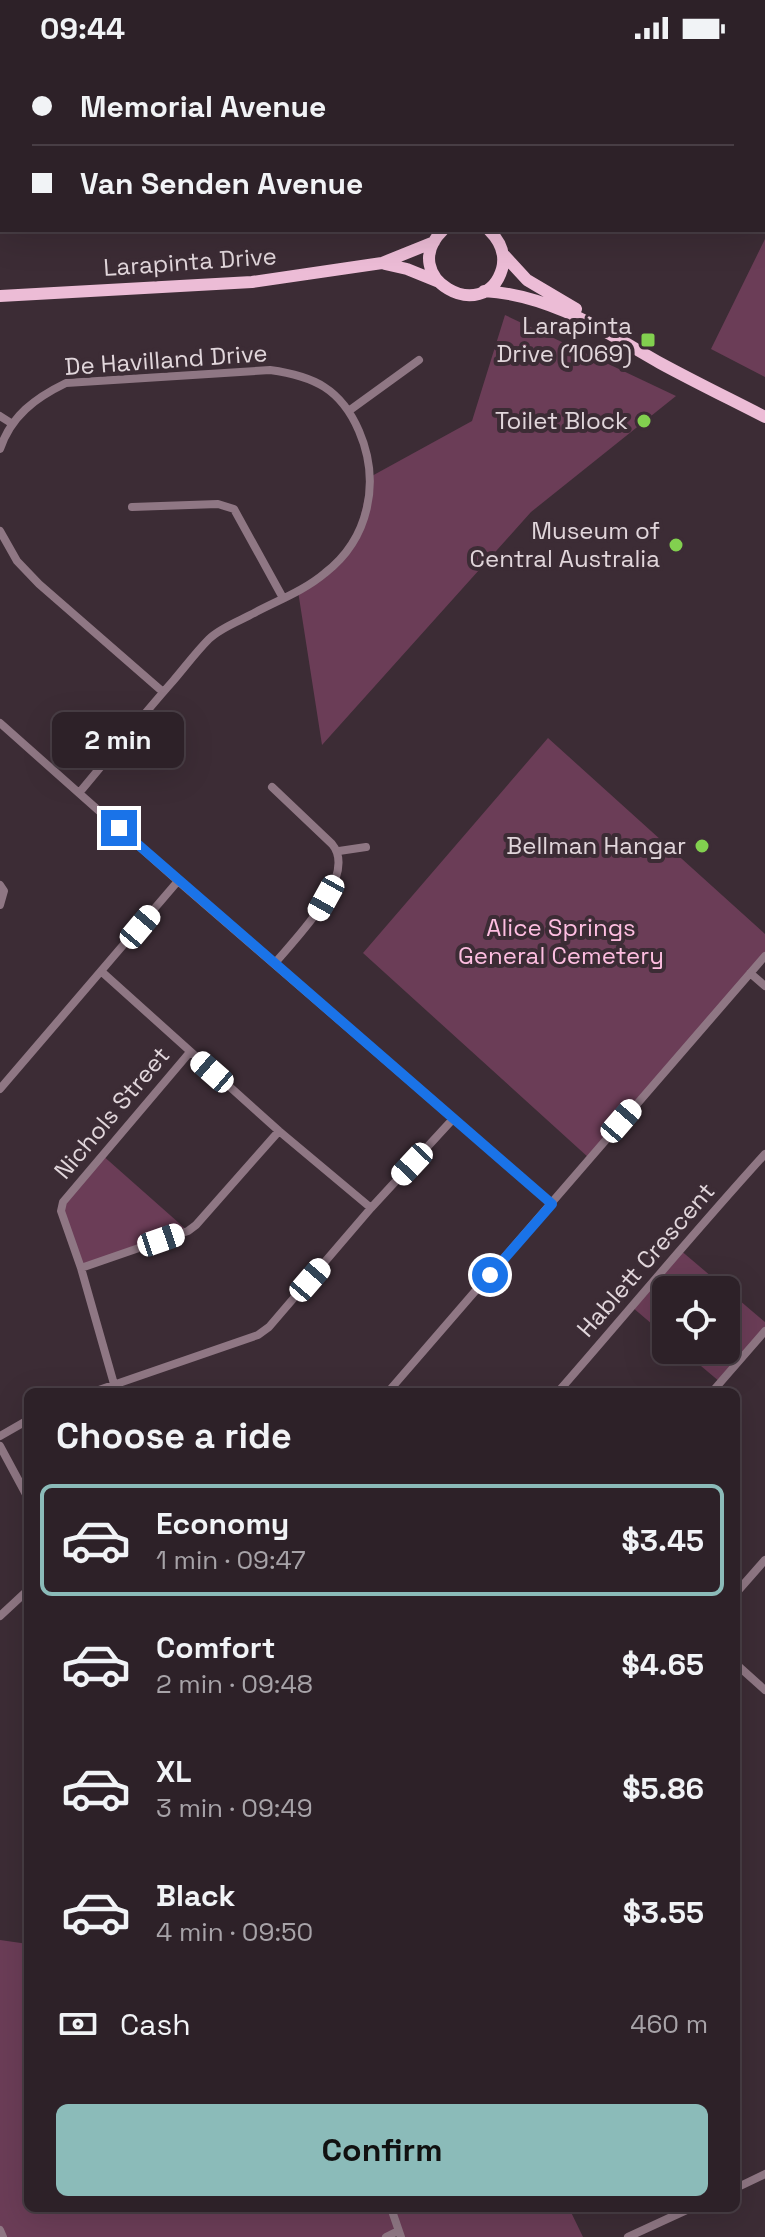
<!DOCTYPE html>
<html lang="en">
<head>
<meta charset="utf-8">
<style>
	body { margin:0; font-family:"Space Grotesk",sans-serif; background:#352930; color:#f1f3f6; height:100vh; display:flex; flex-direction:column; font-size:30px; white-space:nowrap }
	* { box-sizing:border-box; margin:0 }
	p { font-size:26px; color:#a7a3a8 }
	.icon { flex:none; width:44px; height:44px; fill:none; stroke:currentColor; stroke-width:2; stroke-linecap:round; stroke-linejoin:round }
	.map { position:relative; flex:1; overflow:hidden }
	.details { position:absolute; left:24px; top:1332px; width:716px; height:824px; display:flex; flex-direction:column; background:#2d2128; border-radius:12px; box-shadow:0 8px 32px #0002,0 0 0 2px #483e45 }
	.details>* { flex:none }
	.banner { position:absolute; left:0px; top:0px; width:766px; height:176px; box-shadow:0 8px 32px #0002,0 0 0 2px #483e45; display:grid; align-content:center; height:176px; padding:0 32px; background:#2d2128 }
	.tools { position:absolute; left:652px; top:1220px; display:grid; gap:16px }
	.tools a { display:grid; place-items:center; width:88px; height:88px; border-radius:12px; background:#2d2128; box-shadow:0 8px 32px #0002,0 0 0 2px #483e45; font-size:40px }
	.end { position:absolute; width:36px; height:36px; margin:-18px; border:10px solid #1a73e8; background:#fff; box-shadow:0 0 0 4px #fff }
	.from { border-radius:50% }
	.bubble { position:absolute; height:56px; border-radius:12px; background:#2d2128; box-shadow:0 8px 32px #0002,0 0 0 2px #483e45; font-size:26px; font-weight:700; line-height:56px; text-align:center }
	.car { position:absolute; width:24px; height:48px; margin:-24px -12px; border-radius:10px; box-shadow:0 0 6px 2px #0007; background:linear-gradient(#fff 24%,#345 0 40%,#fff 0 76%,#345 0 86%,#fff 0) }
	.banner b { display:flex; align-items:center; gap:28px; height:76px; font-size:30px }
	.banner b+b { border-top:2px solid #483e45 }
	.banner i { width:20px; height:20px; background:#f1f3f6 }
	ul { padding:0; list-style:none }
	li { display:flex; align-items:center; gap:24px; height:112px; margin:0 16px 12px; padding:0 16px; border:4px solid transparent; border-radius:12px }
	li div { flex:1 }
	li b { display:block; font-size:30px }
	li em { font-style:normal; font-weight:700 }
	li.active { border-color:#8bbbb9 }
	li>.icon { width:72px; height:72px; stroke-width:1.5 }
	h2 { padding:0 32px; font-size:36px; line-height:96px }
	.pay { display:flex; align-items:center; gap:20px; height:88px; padding:0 32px; font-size:30px }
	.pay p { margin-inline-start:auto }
	.button { display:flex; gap:16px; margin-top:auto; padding:16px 32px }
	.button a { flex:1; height:92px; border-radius:12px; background:#8bbbb9; color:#111; font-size:32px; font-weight:700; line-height:92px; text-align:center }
	.status { display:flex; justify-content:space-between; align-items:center; height:56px; padding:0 40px; background:#2d2128; direction:ltr }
	.status svg { height:22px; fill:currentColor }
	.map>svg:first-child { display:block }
	.green { fill:#6b3d57 }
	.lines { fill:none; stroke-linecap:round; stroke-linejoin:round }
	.stream { stroke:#2d041f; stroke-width:3 }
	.street { stroke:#8f7784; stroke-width:8 }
	.primary { stroke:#ecbcd6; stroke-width:12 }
	.route { stroke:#1a73e8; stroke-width:10 }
	.poi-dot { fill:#82d04f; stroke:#3c2c35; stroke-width:3 }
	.labels { text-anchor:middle; stroke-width:8; stroke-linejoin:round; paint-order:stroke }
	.street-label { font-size:24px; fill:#e1d6db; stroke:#3c2c35 }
	.poi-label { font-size:24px; fill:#e1d6db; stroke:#3c2c35; text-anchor:end }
	.park-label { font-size:24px; fill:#febee1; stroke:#3c2c35 }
</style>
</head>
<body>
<div class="status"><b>09:44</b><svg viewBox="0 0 49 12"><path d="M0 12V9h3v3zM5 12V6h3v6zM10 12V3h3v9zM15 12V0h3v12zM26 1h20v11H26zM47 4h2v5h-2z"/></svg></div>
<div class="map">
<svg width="765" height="2181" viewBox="0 0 765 2181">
	<rect width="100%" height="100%" fill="#3c2c35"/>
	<!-- green -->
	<path class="green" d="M765,183V321L711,293Z
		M505,259L676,340L531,456L322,689L298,535L324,519L355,484L370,421L472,365Z
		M548,682L765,878V900L589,1102L363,897Z
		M101,1098L188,1175L81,1212L61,1155Z
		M679,1193L765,1266V1275L720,1326L682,1294H726V1234H666V1280L632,1251Z
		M0,1884L28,1888V2152H569L583,2181H401L398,2176L386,2181H3L0,2174Z"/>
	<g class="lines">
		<!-- stream -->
		<path class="stream" d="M378,2L389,0
			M0,81L2,80"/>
		<!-- street -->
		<path class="street" d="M744,0L745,2
			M576,2L577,0
			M764,16H765
			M350,354L419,304
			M0,360L11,367
			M0,393C11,360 35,342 66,327L270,314C314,320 341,333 359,375C381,426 369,483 325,517C305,534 279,544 256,556C242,564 221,571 209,583C196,596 185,611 173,625C141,661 111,699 79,737
			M132,451L218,448L234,453L283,542
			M0,475L17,505L39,528L163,636
			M0,667L178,825L552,1148
			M272,731L332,788C359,820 295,883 275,907
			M339,795L366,791
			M0,829L4,835L0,849
			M102,916L279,1075L371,1152
			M750,917L765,930
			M0,1033L178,825
			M81,1212L188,1175L196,1169L279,1075
			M114,1328L81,1212L61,1155L63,1146L190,996
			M93,1336L258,1279L269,1271L371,1152L453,1063
			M388,1336L765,900
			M558,1336C627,1257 694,1176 765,1098
			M712,1336L765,1275
			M0,1380L28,1364
			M0,1390L28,1442
			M736,1537L765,1504
			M0,1560L28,1534
			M736,1608L765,1634
			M736,2132L765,2118
			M391,2152L401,2181
			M0,2174L3,2181
			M386,2181L398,2175
			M628,2181L691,2152"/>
		<!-- primary -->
		<path class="primary" d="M443,174C395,221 485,271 502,213C506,198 500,185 489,174
			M503,198L527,224L576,253
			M385,208L407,213L439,226
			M484,235C551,239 604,275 660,307C695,326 730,343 765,361
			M0,240L252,226L382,207L434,186"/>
	</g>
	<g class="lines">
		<!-- route -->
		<path class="route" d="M119,772L552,1148L490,1219"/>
	</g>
	<!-- markers -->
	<g class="poi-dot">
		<rect x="640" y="276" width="16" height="16" rx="4"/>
		<circle cx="644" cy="365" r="8"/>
		<circle cx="676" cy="489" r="8"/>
		<circle cx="702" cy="790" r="8"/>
	</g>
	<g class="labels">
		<!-- street labels -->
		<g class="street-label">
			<text transform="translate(190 206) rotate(-4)" y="8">Larapinta Drive</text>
			<text transform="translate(166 304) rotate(-4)" y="8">De Havilland Drive</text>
			<text transform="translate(112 1057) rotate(-50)" y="8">Nichols Street</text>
			<text transform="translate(646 1204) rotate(-49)" y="8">Hablett Crescent</text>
		</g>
		<!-- poi labels -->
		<g class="poi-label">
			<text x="632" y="278">Larapinta<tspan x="632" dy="28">Drive (1069)</tspan></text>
			<text x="628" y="373">Toilet Block</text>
			<text x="660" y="483">Museum of<tspan x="660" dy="28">Central Australia</tspan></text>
			<text x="686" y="798">Bellman Hangar</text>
		</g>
		<!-- park labels -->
		<g class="park-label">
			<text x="561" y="880">Alice Springs<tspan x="561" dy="28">General Cemetery</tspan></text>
		</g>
	</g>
</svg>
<div class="tools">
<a><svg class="icon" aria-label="locate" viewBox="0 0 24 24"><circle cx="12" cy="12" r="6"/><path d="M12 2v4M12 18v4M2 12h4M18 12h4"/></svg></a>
</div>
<i class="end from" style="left:490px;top:1219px"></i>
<i class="end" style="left:119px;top:772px"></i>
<div class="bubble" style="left:52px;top:656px;width:132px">2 min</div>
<i class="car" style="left:326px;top:842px;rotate:209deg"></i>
<i class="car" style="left:140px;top:871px;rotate:40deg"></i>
<i class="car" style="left:212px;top:1016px;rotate:311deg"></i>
<i class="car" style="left:621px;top:1065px;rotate:41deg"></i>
<i class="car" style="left:412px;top:1108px;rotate:223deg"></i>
<i class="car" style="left:161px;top:1184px;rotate:71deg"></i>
<i class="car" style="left:310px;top:1224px;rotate:41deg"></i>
<div class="banner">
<b><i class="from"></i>Memorial Avenue</b>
<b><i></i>Van Senden Avenue</b>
</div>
<section class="details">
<h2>Choose a ride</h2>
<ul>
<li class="active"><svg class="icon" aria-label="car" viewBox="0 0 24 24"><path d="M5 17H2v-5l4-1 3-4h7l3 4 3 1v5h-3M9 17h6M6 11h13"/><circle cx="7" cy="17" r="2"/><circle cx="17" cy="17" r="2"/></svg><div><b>Economy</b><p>1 min · 09:47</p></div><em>$3.45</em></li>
<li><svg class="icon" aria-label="car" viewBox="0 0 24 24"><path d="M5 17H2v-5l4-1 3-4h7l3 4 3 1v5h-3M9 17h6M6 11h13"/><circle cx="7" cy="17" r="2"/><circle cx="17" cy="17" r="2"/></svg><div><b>Comfort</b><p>2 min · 09:48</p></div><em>$4.65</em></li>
<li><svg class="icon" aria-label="car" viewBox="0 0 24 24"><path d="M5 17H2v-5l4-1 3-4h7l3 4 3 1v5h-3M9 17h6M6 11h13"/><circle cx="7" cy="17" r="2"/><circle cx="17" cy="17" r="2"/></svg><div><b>XL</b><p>3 min · 09:49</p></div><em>$5.86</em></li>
<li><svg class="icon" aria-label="car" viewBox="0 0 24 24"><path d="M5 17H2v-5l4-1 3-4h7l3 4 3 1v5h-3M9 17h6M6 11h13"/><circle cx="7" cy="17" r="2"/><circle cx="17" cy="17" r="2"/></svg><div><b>Black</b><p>4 min · 09:50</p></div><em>$3.55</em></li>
</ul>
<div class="pay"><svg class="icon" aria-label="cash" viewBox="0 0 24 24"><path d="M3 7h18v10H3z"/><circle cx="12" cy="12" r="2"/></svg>Cash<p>460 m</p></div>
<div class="button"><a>Confirm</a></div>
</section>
</div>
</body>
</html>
